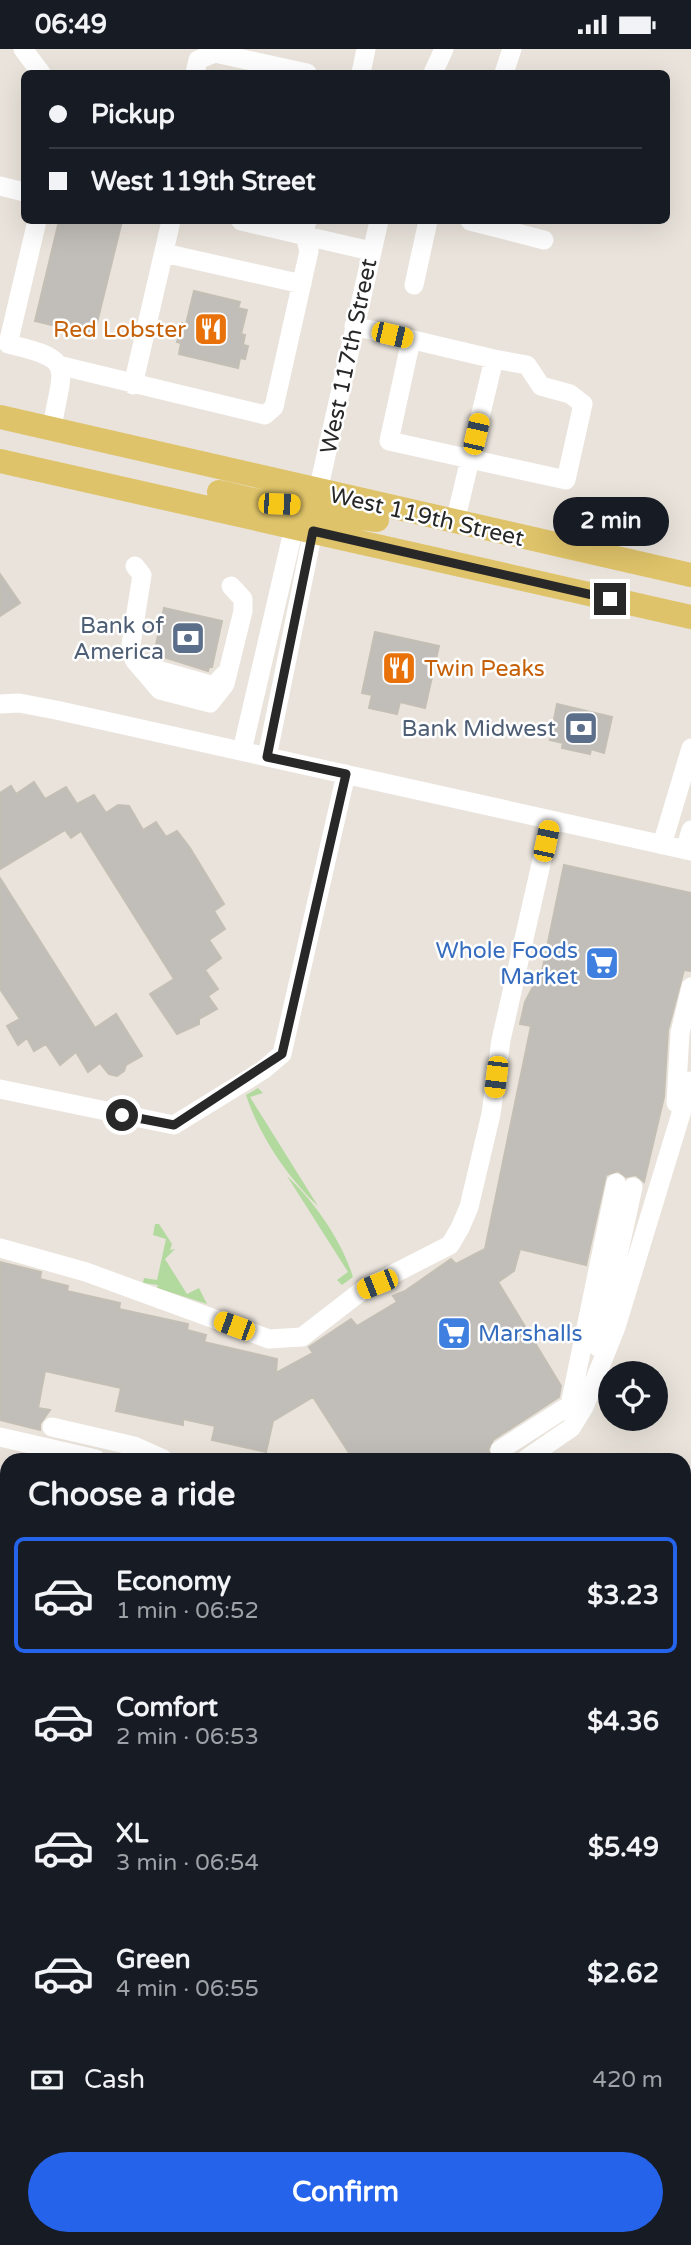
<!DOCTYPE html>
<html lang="en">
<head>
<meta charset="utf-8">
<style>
	body { margin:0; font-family:"Varela Round",sans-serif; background:#20242c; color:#f1f3f6; height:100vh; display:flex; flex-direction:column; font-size:26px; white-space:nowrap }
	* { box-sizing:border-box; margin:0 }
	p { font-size:23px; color:#9ea1a6 }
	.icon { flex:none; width:38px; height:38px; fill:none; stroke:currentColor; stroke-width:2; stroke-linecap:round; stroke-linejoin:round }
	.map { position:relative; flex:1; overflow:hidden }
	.sheet { position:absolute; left:0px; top:1404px; width:691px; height:793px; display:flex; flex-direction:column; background:#171b24; border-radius:21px 21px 0 0; box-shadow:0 7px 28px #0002 }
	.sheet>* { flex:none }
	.hud { position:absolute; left:21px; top:21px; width:649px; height:154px; border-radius:10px; box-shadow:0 7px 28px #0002; display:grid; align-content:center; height:154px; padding:0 28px; background:#171b24 }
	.buttons { position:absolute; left:598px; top:1312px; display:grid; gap:14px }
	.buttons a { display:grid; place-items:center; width:70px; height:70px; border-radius:50%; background:#171b24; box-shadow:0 7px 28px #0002; font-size:35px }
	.end { position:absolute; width:32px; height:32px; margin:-16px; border:9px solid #282828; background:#fff; box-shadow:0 0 0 4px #fff }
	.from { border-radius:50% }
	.bubble { position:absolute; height:49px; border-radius:24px; background:#171b24; box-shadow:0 7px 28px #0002; font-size:23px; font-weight:700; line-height:49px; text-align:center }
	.car { position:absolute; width:21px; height:42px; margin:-21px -10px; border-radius:9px; box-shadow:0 0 5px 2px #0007; background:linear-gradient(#f5c518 24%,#345 0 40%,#f5c518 0 76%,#345 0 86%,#f5c518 0) }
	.hud b { display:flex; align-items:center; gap:24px; height:66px; font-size:26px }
	.hud b+b { border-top:2px solid #363941 }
	.hud i { width:18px; height:18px; background:#f1f3f6 }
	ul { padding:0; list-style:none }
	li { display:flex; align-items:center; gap:21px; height:116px; margin:0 14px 10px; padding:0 14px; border:4px solid transparent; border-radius:10px }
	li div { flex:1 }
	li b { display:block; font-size:26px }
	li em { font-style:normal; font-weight:700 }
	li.selected { border-color:#2563eb }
	li>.icon { width:63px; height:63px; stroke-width:1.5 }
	h2 { padding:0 28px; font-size:32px; line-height:84px }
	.pay { display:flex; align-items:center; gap:18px; height:77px; padding:0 28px; font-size:26px }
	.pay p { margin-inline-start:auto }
	.action { display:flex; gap:14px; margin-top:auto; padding:14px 28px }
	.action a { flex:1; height:80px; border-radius:42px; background:#2563eb; color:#fff; font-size:28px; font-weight:700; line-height:80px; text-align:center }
	.status { display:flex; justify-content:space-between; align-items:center; height:49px; padding:0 35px; background:#171b24; direction:ltr }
	.status svg { height:19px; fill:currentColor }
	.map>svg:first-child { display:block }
	.green { fill:#b2d99e }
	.building { fill:#c1bdb8; stroke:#c4bfb5; stroke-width:2 }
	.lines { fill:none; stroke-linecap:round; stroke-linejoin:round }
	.minor { stroke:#fff; stroke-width:19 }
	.major { stroke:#dfc36a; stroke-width:24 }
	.route { stroke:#282828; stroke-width:9 }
	.labels { text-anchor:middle; stroke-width:5; stroke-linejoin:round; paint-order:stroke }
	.food-label { font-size:23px; fill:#c56008; stroke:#fff; text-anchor:end }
	.street-label { font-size:23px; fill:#282828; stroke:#fff }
	.service-label { font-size:23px; fill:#4e5e75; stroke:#fff; text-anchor:end }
	.shop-label { font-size:23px; fill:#366cbe; stroke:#fff; text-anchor:end }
</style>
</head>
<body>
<div class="status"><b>06:49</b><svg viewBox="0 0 49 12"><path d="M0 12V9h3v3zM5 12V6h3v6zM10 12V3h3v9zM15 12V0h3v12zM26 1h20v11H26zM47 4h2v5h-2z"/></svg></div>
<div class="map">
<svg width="691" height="2196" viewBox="0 0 691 2196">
	<rect width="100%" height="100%" fill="#e9e3db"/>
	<!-- green -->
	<path class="green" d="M258,1039L263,1044L250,1048L318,1157C288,1129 259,1086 246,1046Z
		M287,1127C314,1152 342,1192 353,1228L342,1236L337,1231L348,1223Z
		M155,1175H159L172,1195L170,1201L175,1200L165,1210L187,1245L199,1239L207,1255L157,1239L158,1236L143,1234L144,1229L157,1231L166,1190L153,1186Z"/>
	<!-- building -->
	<path class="building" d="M59,172H122L94,286L35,272Z
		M194,242L240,253L238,259L247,261L241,285L245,286L243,296L248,297L245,310L240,309L238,319L179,305L181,294L177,293L182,274L186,275Z
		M0,525L20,554L0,567Z
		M164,559L222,572L212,618H209L208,622L154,605Z
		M375,583L439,597L425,659L400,653L397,665L369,659L372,646L362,644Z
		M557,655L612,668L604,704L591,700L590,705L562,699L563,694L550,691Z
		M34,733L45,750L66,738L77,755L94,746L106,764L118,756L129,757L143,781L156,773L166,788L177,782L190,799L224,855L214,862L225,880L209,891L221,909L205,921L218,940L208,947L217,960L199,970V975L177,985L150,945L174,930L81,782L71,789L65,781L0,820V744L11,737L16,745Z
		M564,816L691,844V922L684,921L668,981L664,1048L644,1133L636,1126L626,1128L618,1122L606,1126L586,1216L520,1200L514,1222L498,1233L561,1337L559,1348L493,1391L488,1401L493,1410H353L313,1348L273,1372L266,1403L212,1391L215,1377L183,1370V1376L116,1362L121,1339L45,1322L38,1359L50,1361L40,1375V1381L0,1371V1213L41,1223L40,1230L68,1237L67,1242L120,1254L119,1260L188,1275L187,1281L206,1286L204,1293L277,1310L276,1324L313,1304L309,1298L351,1270L357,1277L397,1253L393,1247L405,1242L451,1210L456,1215L485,1200L531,977L520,975L525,953L536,932H540Z
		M0,829L95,979L116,965L142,1007L126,1016L124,1022L117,1027L109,1025L100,1014L88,1023L76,1003L60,1016L46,995L34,1002L27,989L18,996L7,977L20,970L0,940Z"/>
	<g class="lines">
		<!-- minor -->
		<path class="minor" d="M23,0L41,24
			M195,24L198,11L215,4L307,24
			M361,24L366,0
			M433,24L444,0
			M504,24L512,0
			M0,137L24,143
			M37,172L8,295C79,311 61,318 52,380
			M241,172L371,202
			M470,172L544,191
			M164,204L302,235
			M414,236L428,172
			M354,277L494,310L455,473
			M411,291L389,392L566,431L583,355L570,345L541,337L527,316L494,310
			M58,316L265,366L274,358L309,202L304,183L307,172
			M133,336L171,172
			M318,442L379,172
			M135,517L142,526L130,602L135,612L160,641L210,654L225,635
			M143,617L214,637L224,626
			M215,643L225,635L243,562V550L231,537
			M0,655L19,654L56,661L691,802
			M242,702L294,478
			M267,708L313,482
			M662,796L691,699
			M685,801L691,781
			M0,1040L174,1076L263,1021L282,1005L346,725
			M676,1054L680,984L691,938
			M0,1199L86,1223L269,1290L302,1288L364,1240L450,1196L460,1179L469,1158L491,1065L501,991L551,771
			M598,1298L633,1138
			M570,1356L616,1134
			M52,1378L134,1397L163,1410
			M0,1388L96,1410
			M500,1401L587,1345
			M526,1410L571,1379L584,1358L616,1278L691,1032
			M0,1575L7,1577
			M684,1837L691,1812
			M0,1846L7,1850
			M684,1984L691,1987
			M80,2196L84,2189
			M557,2196L559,2189"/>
		<!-- major -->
		<path class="major" d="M0,368L691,526
			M0,412L691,568
			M219,443C251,449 291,467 318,442
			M294,478L316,463L377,471"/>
	</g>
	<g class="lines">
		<!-- route -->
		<path class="route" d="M122,1066L174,1076L282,1005L346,725L267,708L313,482L610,550"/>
	</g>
	<!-- icons -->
	<defs>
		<g id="restaurant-square" transform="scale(1.75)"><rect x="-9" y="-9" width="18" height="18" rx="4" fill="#e8710a" stroke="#fff"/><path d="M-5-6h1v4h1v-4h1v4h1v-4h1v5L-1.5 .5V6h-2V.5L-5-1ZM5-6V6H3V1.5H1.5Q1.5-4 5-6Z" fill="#fff"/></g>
		<g id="bank-square" transform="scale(1.75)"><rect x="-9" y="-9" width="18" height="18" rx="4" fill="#5c6f8a" stroke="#fff"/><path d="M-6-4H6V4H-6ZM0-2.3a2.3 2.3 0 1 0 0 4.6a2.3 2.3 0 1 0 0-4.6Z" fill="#fff"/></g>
		<g id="supermarket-square" transform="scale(1.75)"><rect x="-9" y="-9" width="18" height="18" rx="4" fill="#3f7fe0" stroke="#fff"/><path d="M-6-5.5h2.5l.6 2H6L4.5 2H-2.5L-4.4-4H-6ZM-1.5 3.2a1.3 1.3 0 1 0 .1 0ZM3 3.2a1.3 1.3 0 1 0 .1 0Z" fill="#fff"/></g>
	</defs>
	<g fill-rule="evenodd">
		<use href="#restaurant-square" x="211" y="280"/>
		<use href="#bank-square" x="188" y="589"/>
		<use href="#restaurant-square" x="399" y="619"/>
		<use href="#bank-square" x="581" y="679"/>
		<use href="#supermarket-square" x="602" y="914"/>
		<use href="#supermarket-square" x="454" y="1284"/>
	</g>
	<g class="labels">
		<!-- food labels -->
		<g class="food-label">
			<text x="186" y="288">Red Lobster</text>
			<text x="424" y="627" text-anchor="start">Twin Peaks</text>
		</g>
		<!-- street labels -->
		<g class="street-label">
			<text transform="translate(348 307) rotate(-78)" y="8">West 117th Street</text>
			<text transform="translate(427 467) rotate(13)" y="8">West 119th Street</text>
		</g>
		<!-- service labels -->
		<g class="service-label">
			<text x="164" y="584">Bank of<tspan x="164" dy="26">America</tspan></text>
			<text x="556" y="687">Bank Midwest</text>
		</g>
		<!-- shop labels -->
		<g class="shop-label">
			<text x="578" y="909">Whole Foods<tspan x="578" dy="26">Market</tspan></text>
			<text x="478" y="1292" text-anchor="start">Marshalls</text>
		</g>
	</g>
</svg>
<div class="buttons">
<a><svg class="icon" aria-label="locate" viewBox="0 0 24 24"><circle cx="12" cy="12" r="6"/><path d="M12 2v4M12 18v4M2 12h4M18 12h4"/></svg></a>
</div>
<i class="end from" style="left:122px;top:1066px"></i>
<i class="end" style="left:610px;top:550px"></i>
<div class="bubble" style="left:553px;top:448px;width:116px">2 min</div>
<i class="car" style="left:392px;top:286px;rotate:103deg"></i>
<i class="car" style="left:476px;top:385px;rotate:13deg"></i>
<i class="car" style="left:279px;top:455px;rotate:92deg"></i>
<i class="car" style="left:546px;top:792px;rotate:12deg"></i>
<i class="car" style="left:496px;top:1028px;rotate:187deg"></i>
<i class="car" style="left:377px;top:1235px;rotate:248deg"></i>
<i class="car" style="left:234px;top:1277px;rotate:290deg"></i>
<div class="hud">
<b><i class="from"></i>Pickup</b>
<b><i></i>West 119th Street</b>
</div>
<section class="sheet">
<h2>Choose a ride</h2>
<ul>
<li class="selected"><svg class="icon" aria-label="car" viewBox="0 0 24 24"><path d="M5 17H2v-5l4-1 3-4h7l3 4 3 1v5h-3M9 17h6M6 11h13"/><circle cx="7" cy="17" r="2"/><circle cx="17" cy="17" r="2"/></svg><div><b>Economy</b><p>1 min · 06:52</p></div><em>$3.23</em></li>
<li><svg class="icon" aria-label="car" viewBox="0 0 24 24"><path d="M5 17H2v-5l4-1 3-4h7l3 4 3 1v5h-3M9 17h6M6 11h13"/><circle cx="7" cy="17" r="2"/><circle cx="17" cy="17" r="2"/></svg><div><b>Comfort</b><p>2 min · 06:53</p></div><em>$4.36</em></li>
<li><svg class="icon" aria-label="car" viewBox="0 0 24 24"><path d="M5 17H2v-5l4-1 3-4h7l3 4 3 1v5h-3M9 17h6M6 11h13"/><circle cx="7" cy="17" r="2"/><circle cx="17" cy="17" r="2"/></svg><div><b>XL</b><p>3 min · 06:54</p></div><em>$5.49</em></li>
<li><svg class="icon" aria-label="car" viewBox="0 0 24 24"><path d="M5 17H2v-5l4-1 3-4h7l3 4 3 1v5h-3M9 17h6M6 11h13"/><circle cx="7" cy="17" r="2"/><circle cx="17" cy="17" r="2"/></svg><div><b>Green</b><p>4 min · 06:55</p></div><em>$2.62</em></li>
</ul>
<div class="pay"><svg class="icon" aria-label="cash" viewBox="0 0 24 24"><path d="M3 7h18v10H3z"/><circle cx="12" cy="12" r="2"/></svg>Cash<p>420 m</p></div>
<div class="action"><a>Confirm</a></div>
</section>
</div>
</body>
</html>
